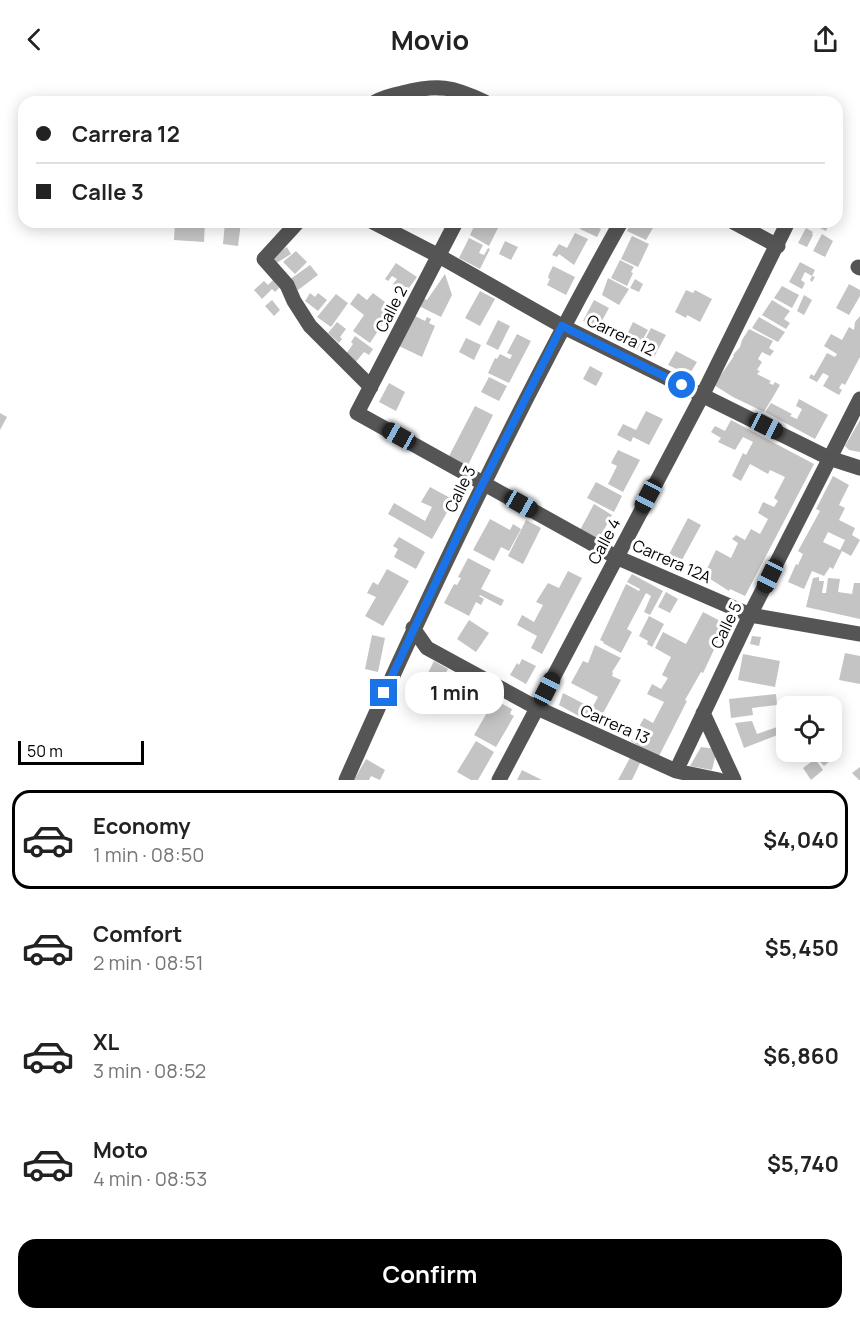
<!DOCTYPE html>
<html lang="en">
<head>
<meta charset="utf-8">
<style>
	body { margin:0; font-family:Manrope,sans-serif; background:#f2f2f2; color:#222; height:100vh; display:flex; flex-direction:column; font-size:22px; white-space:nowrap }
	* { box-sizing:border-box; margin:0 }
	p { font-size:20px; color:#767676 }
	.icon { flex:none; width:33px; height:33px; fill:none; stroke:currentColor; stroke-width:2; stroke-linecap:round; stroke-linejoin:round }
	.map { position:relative; height:702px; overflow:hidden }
	.details { display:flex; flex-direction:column; background:#fff; flex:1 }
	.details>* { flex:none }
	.top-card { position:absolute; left:18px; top:18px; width:825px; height:132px; border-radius:18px; box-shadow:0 3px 15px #0003; display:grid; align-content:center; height:132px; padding:0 18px; background:#fff }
	.fabs { position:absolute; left:776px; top:618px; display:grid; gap:12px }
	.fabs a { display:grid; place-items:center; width:66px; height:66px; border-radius:12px; background:#fff; box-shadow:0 3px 15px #0003; font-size:30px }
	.scale { position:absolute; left:18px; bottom:15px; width:126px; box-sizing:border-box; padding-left:6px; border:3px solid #000; border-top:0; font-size:16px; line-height:21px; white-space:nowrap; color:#000; -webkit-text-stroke:4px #fff; paint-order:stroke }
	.end { position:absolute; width:27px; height:27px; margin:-14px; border:8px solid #1a73e8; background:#fff; box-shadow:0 0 0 3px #fff }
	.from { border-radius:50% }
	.bubble { position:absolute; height:42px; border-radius:18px; background:#fff; box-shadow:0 3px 15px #0003; font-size:20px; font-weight:700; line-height:42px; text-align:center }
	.car { position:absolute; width:18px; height:36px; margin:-18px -9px; border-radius:8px; box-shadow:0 0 4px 2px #0007; background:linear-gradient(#222 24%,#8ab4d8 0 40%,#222 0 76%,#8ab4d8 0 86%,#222 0) }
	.top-card b { display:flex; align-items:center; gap:21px; height:57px; font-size:22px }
	.top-card b+b { border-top:2px solid #e0e0e0 }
	.top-card i { width:15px; height:15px; background:#222 }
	ul { padding:10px 0 0; list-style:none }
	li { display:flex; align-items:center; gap:18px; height:99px; margin:0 12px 9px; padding:0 6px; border:3px solid transparent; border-radius:18px }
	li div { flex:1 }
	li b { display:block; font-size:22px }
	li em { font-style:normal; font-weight:700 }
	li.on { border-color:#000 }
	li>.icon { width:54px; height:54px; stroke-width:1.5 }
	.cta { display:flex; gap:12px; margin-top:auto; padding:12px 18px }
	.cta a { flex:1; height:69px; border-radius:18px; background:#000; color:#fff; font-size:24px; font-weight:700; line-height:69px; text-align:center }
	header { display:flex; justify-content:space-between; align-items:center; height:78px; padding:0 18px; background:#fff; font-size:27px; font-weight:700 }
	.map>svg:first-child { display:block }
	.building { fill:#c4c4c4; fill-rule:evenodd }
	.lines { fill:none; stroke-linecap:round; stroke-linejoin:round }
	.minor { stroke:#555; stroke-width:15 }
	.route { stroke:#1a73e8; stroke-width:8 }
	.labels { text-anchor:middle; stroke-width:6; stroke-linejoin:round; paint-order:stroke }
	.street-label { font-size:16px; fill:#000; stroke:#fff }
</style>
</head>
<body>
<header><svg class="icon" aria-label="back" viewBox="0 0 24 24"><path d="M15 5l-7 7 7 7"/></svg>Movio<svg class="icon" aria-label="share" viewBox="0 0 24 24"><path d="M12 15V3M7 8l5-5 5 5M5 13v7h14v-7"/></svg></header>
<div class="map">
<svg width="860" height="702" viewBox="0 0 860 702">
	<rect width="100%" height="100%" fill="#fff"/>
	<!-- building -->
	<path class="building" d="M436,11L454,20L463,24H437L435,23L437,20Z
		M175,144H205L204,164L174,162Z
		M225,144H241L238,168L223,166Z
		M476,144H487L498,150L489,168L470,157Z
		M584,144L601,151L597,159L580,151Z
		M631,144H646L654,148L646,162L627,153Z
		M812,144H830L826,153L812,146Z
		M806,150L813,154L812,156L813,157L807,169L798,165Z
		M575,155L588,161L574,187L559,176L557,179L552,177L559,166L567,170Z
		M822,156L833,163L825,179L813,173Z
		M632,158L649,166L638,189L621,181Z
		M469,160L483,167L479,175L484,177L488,170L490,171L480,191L459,180Z
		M505,163L518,169L511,182L499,176Z
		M287,169L291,176L275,186L271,179Z
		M296,173L307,184L295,196L283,184Z
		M620,182L634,189L631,194L633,195L627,208L611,200Z
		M800,184L815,192L812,198L815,199L812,204L810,202L812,198L805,194L801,202L805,205L802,211L789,204Z
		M396,185L417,199L406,214L393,206L397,201L392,198L388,203L385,201Z
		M310,187L318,197L298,212L289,202Z
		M553,188L575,199L566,217L547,207L550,201L548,200L549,196Z
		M445,196L452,217L441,239L417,227L421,219L427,222Z
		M608,200L629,211L619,227L602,217Z
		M635,201L643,206L639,214L630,210Z
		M273,202L279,210L275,214L272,211L262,221L254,212L264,203L268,207Z
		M849,206L860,212V218L849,237L836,230Z
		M782,208L799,217L792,230L774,220Z
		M686,212L693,215L695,212L712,221L700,244L687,237L686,240L675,234Z
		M480,213L495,221L480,248L465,240Z
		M310,215L315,219L318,215L327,222L318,233L305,223Z
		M358,215L367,222L373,215L393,230L370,265L353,253L364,237L350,226Z
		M336,216L348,225L331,249L317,239Z
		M804,217L812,222L804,237L797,233Z
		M272,222L280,232L274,238L265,228Z
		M594,222L609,230L598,250L583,243Z
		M772,222L790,233L784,241L790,245L786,251L762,237Z
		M415,238L425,243L427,239L431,241L429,245L435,248L422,279L399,268Z
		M860,238V279L845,307L842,305L839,310L842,312L839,317L823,308L829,298L823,295L817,304L809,300L811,296L814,298L827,275L835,279L837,276L824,268L831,256L842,262L849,249L854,252L855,244Z
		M759,239L785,254L778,264L752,250Z
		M498,242L510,248L498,272L486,266Z
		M337,244L346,251L340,259L342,261L339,265L328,255Z
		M633,244L648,252L637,272L623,265Z
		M651,250L666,257L654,279L640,271Z
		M749,251L773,263L769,270L774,273L770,278L762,274L758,281L762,284L757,292L760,293L757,296L771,303L769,305L773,307L775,304L780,307L764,334L733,319L714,307L734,278L733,277L740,269L742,262Z
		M517,256L531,263L509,305L488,295L495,280L497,281L500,276L510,281L512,277L507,275Z
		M355,258L373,271L369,277L364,274L355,285L346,276L353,266L351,264Z
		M466,260L481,267L474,282L459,274Z
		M676,273L697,284L689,297L668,287Z
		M590,288L603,295L596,308L583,301Z
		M489,299L507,308L499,323L481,314Z
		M389,305L405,314L396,333L379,324Z
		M799,321L828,337L815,361L765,334L771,325L792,336L790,338L797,341L802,331L796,328Z
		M475,328L493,337L467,389L448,380Z
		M646,333L663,341L649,367L633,359L631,364L617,357L623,346L636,352Z
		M0,335L7,339L0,352Z
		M731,342L814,386L745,518L730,511L729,513L704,497L716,472L731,480L738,465L732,461L736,457L745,462L751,451L760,456L768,441L758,435L763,424L774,429L778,423L774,420L785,399L770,392L768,396L750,386L741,403L732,398L743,375L746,377L753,364L743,359L735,372L718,364L721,360L711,354L715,348L725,353Z
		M860,342V374L849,372L845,368Z
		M618,372L640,382L623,414L608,406L617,388L611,385Z
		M833,398L849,407L839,427L845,430L839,442L855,450L852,457L860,462L851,478L842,473L833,491L830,489L824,498L812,493L804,511L788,504L796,486L798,487L803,476L798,473L820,433L816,431ZM828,454L845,462L840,472L823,464Z
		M596,404L622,418L614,434L587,420Z
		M430,409L454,422L432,461L388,436L394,425L425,443L432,429L421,424Z
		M594,426L612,437L599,461L580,452Z
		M688,440L701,447L677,491L665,484Z
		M490,441L510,452L513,446L521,451L509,473L501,469L494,483L473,472Z
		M526,442L541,450L523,486L508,478Z
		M399,459L425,474L416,491L394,479L398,471L393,468Z
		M468,480L491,492L481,511L504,522L501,528L480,517L479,518L484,521L481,527L476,524L469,538L444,525L454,506L457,507L461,500L458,499Z
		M387,491L409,503L383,548L365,538L376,519L367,515L373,504L378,507Z
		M568,493L582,500L542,576L531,570L537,558L517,547L522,537L534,544L543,527L536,524L548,505L559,510Z
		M632,496L663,513L650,537L644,534L651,518L646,515L627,551L632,554L621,575L603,565L604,564L600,562L626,506L639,513L640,511L627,504Z
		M819,499V503H824L822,515H826L828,500L840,501L838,514L852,516L854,505H860V541L806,529L813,500Z
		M666,514L678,521L670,535L658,529Z
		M703,534L726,546L703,595L701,594L685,622L687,623L658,680L631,663L644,640L653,645L664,624L647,616L652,606L661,611L668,600L662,597L671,579L655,570L663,554L686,566Z
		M649,538L664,546L652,569L647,566L648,563L639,558Z
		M469,542L489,555L476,574L457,561Z
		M372,557L385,560L378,594L365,591Z
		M752,558L761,559L759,568L750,566Z
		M595,567L621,580L612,594L613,595L612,598L621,602L602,637L591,632L586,642L559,627L563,615L592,630L598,619L571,605L583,583L588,585Z
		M845,575L860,578V606L839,602Z
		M743,576L780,583L775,609L738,602Z
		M522,581L536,588L526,606L510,597L517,585L519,587Z
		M434,583L448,591L435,616L421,609Z
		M464,600L477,607L469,620L456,613Z
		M484,609L497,617L495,622L512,631L510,636L514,638L496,669L474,657L492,626L479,619Z
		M776,616L777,627L752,630L753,637L731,640L729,621Z
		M752,643L757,656L777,649L780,656L744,670L735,645Z
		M476,663L494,674L478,702H471L457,694Z
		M831,666L839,675L824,688L811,674H831Z
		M701,669L717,671L712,692L690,688Z
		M631,678L641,683L632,702H618Z
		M366,681L385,692L380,702L371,698L369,702H354Z
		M815,681L823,692L811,702L803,690Z
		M860,689V702H859L852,695Z
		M522,692L542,702H517Z"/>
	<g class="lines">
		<!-- minor -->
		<path class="minor" d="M375,24C384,19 392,17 402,15C438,6 452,8 485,24
			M298,144L264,181L287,207L294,223L310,248L371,309
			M373,144L439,178L562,248L829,380L860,390
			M456,144L357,335L616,479L750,537L860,556
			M733,144L778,168
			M858,189L860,190
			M413,550L427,570L537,630L676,693L719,702
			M703,635L734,702
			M676,693L750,537L860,321
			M346,702C430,512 519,325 621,144
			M499,702L703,316L788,144"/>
	</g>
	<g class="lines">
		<!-- route -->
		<path class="route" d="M384,615L473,425L562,248L682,307"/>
	</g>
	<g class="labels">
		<!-- street labels -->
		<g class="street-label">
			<text transform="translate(391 231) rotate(-63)" y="6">Calle 2</text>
			<text transform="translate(621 257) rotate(26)" y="6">Carrera 12</text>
			<text transform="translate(460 411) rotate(-64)" y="6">Calle 3</text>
			<text transform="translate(604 463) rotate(-62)" y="6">Calle 4</text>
			<text transform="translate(672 483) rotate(24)" y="6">Carrera 12A</text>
			<text transform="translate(726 547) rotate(-64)" y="6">Calle 5</text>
			<text transform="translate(615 646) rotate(24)" y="6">Carrera 13</text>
		</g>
	</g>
</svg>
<div class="fabs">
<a><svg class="icon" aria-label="locate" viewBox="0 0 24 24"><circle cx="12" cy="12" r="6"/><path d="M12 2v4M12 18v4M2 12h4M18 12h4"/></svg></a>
</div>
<div class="scale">50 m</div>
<i class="end from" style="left:682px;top:307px"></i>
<i class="end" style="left:384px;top:615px"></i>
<div class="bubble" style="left:405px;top:594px;width:99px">1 min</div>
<i class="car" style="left:766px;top:348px;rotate:117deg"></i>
<i class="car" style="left:399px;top:358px;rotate:299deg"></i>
<i class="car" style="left:648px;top:418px;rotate:208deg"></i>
<i class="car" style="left:521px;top:426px;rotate:119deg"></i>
<i class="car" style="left:770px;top:498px;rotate:206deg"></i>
<i class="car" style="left:547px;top:611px;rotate:27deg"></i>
<div class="top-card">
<b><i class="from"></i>Carrera 12</b>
<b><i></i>Calle 3</b>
</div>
</div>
<section class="details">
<ul>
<li class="on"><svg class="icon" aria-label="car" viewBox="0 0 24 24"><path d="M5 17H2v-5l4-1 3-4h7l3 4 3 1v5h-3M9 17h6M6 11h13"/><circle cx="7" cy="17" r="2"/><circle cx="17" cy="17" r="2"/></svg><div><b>Economy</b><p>1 min · 08:50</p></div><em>$4,040</em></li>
<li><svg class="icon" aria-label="car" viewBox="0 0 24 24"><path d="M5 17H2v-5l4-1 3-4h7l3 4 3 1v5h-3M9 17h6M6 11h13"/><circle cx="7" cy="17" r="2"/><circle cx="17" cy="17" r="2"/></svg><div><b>Comfort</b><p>2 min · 08:51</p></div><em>$5,450</em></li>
<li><svg class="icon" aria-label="car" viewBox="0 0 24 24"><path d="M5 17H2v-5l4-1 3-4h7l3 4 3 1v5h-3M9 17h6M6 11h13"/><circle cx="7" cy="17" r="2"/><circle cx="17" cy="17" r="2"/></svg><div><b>XL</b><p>3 min · 08:52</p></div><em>$6,860</em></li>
<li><svg class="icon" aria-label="car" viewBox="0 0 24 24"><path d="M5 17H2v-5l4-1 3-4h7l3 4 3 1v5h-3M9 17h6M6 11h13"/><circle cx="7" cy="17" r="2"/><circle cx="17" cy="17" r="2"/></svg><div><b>Moto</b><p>4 min · 08:53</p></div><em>$5,740</em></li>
</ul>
<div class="cta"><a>Confirm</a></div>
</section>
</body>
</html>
